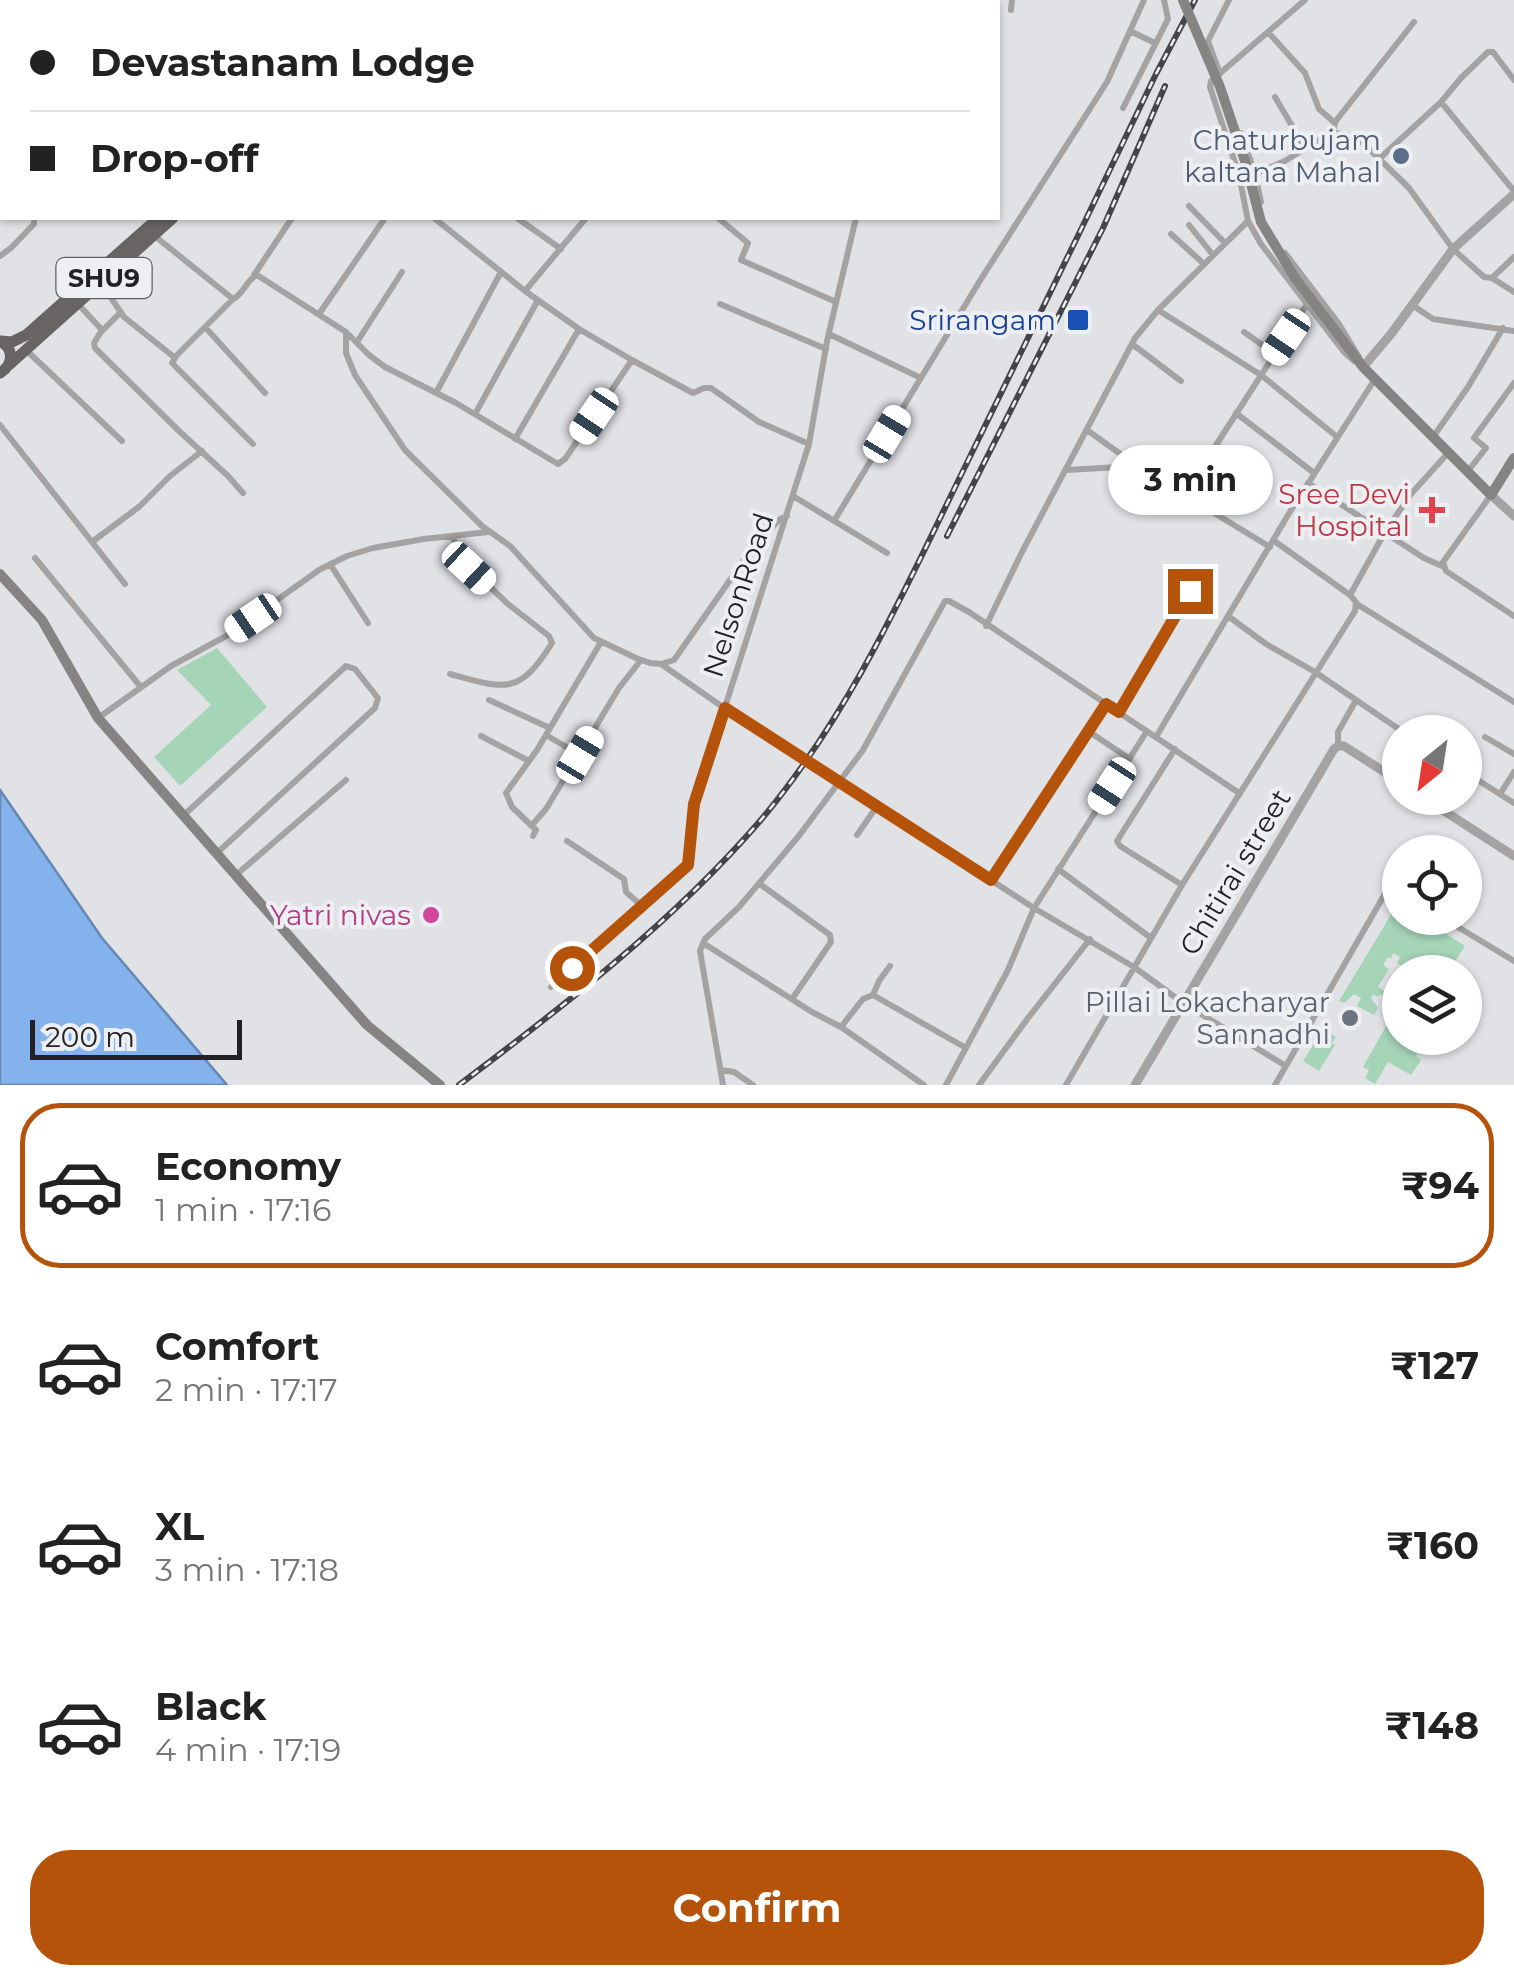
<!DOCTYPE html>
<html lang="en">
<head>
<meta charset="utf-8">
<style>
	body { margin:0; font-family:Montserrat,sans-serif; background:#f2f2f2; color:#222; height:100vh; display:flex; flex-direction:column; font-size:38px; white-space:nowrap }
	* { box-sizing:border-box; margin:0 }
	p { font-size:32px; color:#767676 }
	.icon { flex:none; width:55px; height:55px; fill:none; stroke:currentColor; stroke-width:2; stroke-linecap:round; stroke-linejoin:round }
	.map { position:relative; height:1085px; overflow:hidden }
	.details { display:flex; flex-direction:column; background:#fff; flex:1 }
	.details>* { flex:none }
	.guide { position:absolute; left:0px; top:0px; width:1000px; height:220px; box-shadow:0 2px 8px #0004; display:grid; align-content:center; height:220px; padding:0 30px; background:#fff }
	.needle { width:65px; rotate:210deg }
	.buttons { position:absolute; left:1382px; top:715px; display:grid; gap:20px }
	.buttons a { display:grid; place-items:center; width:100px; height:100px; border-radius:50%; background:#fff; box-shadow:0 2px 8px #0004; font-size:50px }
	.scale { position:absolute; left:30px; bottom:25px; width:212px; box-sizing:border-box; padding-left:10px; border:5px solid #212223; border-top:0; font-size:28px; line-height:35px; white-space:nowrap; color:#212223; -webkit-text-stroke:8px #eeeff3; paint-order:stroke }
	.end { position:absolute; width:45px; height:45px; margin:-22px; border:12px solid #b45309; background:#fff; box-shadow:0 0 0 5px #fff }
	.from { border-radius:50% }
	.bubble { position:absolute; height:70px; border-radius:35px; background:#fff; box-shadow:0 2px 8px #0004; font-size:32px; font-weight:700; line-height:70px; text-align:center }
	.car { position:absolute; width:30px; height:60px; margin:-30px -15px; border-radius:12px; box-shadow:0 0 8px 2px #0007; background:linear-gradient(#fff 24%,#345 0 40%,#fff 0 76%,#345 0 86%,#fff 0) }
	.guide b { display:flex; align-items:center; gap:35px; height:95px; font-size:38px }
	.guide b+b { border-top:2px solid #e0e0e0 }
	.guide i { width:25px; height:25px; background:#222 }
	ul { padding:18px 0 0; list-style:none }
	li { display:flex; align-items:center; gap:30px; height:165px; margin:0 20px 15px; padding:0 10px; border:5px solid transparent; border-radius:40px }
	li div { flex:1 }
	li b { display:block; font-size:38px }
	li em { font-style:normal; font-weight:700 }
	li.active { border-color:#b45309 }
	li>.icon { width:90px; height:90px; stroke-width:1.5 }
	.action { display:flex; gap:20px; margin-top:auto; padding:20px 30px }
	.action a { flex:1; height:115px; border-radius:40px; background:#b45309; color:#fff; font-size:40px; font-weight:700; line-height:115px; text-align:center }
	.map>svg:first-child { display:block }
	.green { fill:#a5d4b7 }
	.water { fill:#83b2ec; stroke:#6687b0; stroke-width:2.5 }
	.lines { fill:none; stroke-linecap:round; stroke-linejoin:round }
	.minor { stroke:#a4a2a2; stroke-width:6 }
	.tertiary { stroke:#a4a2a2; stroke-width:9 }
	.secondary { stroke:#868383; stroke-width:10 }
	.trunk { stroke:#686464; stroke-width:11 }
	.rail-casing { stroke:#444547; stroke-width:6 }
	.rail { stroke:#eeeff3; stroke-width:2.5; stroke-dasharray:8; stroke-linecap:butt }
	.secondary-bridge { stroke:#868383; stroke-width:10 }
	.route { stroke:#b45309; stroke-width:12 }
	.service-dot { fill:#5c6f8a; stroke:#eeeff3; stroke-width:4 }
	.transit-dot { fill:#1a4fb4; stroke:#eeeff3; stroke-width:4 }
	.health-dot { fill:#e0444e; stroke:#eeeff3; stroke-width:4 }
	.hotel-dot { fill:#d1479c; stroke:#eeeff3; stroke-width:4 }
	.worship-dot { fill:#6b7280; stroke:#eeeff3; stroke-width:4 }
	.labels { text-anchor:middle; stroke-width:8; stroke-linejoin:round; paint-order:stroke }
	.shield { fill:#eeeff3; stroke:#5e6061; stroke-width:2.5 }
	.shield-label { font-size:25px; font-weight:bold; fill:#212223 }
	.service-label { font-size:28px; fill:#4e5e75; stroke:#eeeff3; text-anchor:end }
	.transit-label { font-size:28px; fill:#164399; stroke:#eeeff3; text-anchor:end }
	.health-label { font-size:28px; fill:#be3a42; stroke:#eeeff3; text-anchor:end }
	.street-label { font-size:28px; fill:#212223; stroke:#eeeff3 }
	.hotel-label { font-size:28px; fill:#b23c85; stroke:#eeeff3; text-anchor:end }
	.worship-label { font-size:28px; fill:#5b616d; stroke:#eeeff3; text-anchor:end }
</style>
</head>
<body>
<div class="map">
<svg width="1514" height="1085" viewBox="0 0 1514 1085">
	<rect width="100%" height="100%" fill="#e1e2e6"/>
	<!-- green -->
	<path class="green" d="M217,648L267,707L180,786L154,757L211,705L177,670Z
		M1398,903L1400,918H1421L1465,946L1454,963L1462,968L1459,972H1413L1397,963L1400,957L1393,953L1391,959L1388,957L1383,965L1389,969L1378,987L1397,1000L1393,1006L1382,1000L1384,997L1380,994L1377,997L1373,994L1371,998L1378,1008L1374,1015L1357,1006L1361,998L1354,994L1344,1003L1339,1001Z
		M1389,1021L1400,1027V1038H1415L1412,1043L1420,1048L1416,1056L1421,1060L1411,1075L1388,1062L1375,1084L1365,1078L1369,1070L1363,1067Z
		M1323,1029L1336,1037L1332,1043L1335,1045L1319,1071L1303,1061Z"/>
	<!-- water -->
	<path class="water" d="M0,790L102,938L227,1085H0Z"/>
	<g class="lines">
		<!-- minor -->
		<path class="minor" d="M811,0L821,2
			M1305,0L1211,81L1210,87L1239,175L1248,221L1261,244L1307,304L1344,352L1354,361
			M745,2L746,0
			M836,2L838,0
			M907,2L908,0
			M1011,10L1012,0
			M1130,31L1155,43
			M1268,32L1305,73L1319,109L1335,123
			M1220,74L1208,41L1229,0
			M1275,97L1305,148
			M1441,102L1461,78L1488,52H1493L1514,80
			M1123,108L1168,19L1164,0
			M1333,132L1335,122L1414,22
			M1241,133L1255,174L1261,202
			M1379,159L1441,102L1514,191
			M0,160L2,157
			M1255,174L1285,161L1332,132L1354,137L1363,143L1409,188L1453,249L1484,277L1492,278L1514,257
			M1189,206L1225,243
			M434,218L525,291L586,218
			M517,218L561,249
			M718,218L748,243L741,260L836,302
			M1189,225L1213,255
			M151,233L233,299C244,294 246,280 257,275L346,332V353L355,375L405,450L482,526L510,546L594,638L636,658L650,663L661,664L674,660L751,550L780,519L787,516
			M1171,234L1204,264
			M1285,253L1339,324L1359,357
			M0,256L11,248L34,224V218
			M254,275L292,218
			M1492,278L1514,292
			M101,283L124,317L174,357
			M233,299L177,355L172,363L253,444
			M78,304L102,330L94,343L95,348L178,430L228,476L243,493
			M720,304L826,349
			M1412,305L1433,319L1514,331
			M1158,310L1261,375L1336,436
			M319,314L385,218
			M205,327L265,393
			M102,331L121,312
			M346,332L369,355L385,367L456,403L558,464L565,459L632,360L579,329L525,291
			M1244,332L1275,354
			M829,334L921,378
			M357,342L402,272
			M1132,344L1181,381
			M26,350L122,441
			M632,360L693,393L704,388H711L759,422L809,444
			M436,393L501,272
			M1236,413L1314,473
			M475,414L538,300
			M0,425L125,584
			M1087,430L1137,466
			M1433,437L1468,387L1503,328
			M515,439L579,329
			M1067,470L1137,466L1270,547
			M1468,471L1486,448L1474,438L1514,383
			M1308,483L1424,558L1442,566
			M1491,495L1443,562L1446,571L1514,616
			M793,496L887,553
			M1187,497L1209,456L1307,304
			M834,521L981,279L1107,82L1144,0
			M92,542L140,506L170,476L202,451
			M35,558L140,686
			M330,564L368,623
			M1350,595L1385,532L1411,494L1448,453
			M1357,604L1514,702
			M1228,616L1266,644L1315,672L1403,732
			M986,626L1022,552L1135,338L1158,310L1248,221
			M661,664L727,710L1034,908L1008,970L946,1085
			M450,674C505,689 519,696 552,643L549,636L508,604L466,564L452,536
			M489,700L550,728
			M1119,712L1200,573
			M98,718L171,666L228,635L319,570L347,556L373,548L424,539L488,532
			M1088,731L1130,759
			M1147,731L1034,908L1134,967L1183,1003L1286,1066
			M546,735L580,755
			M481,736L529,761
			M1156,737L1288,515L1375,379
			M1485,737L1514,754
			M1338,746V732L1355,702
			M1175,749L1117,841L1120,846L1182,885
			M1465,772L1514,803
			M1500,794L1514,772
			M184,815L346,666L355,669L378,698L375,708L217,853
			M532,825L546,809L619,688L641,660
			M857,835L877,806
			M533,836L536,830L512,807L506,793L537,750L601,642
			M567,841L624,879L626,892L642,906
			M1058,869L1151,938
			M236,875L346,780
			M991,880L1106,704
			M760,884L830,935L831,942L792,999
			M1443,918L1514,961
			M703,943L812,1012L841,1027L863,999L873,995L966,1048
			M551,987L689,864L694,804L809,444L827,341L856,218
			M873,995L879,981L890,966
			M841,1027L924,1085
			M721,1070L734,1072L753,1085
			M723,1085L700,951L705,939L739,907L798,837L863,750L945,601H949L969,612L1239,793
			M979,1085L1028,1018L1090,939
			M1066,1085L1182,885L1355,611L1356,602L1350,595L1273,540
			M1275,1085L1390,885L1400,891"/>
		<!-- tertiary -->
		<path class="tertiary" d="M1363,367L1391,334L1453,249L1514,194
			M1491,495L1514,516
			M1424,798L1514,856
			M1135,1085L1334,749L1338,746H1344L1400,782"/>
		<!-- secondary -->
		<path class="secondary" d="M1295,278L1363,367L1491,495L1514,458
			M0,574L42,620L98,718L367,1025L440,1085"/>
		<!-- trunk -->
		<path class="trunk" d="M398,2L400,0
			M411,2L414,0
			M0,341C14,349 14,364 0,373
			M1,341L12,342L26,335L158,218
			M9,365L173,218"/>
		<!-- rail casing -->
		<g class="rail-casing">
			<path id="rail" d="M947,536L1103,228L1165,86
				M459,1085C565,1005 673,922 760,821C847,718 902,596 961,475C1026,342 1092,208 1156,74L1195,0"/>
		</g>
		<!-- rail -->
		<use href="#rail" class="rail"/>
		<!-- secondary-bridge -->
		<path class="secondary-bridge" d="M1183,0L1220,87L1245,161L1261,222L1295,278"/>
	</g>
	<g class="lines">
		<!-- route -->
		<path class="route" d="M572,968L688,865L694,804L725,708L991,880L1106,704L1119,712L1190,591"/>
	</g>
	<!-- markers -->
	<circle class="service-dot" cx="1401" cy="156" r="10"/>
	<rect class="transit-dot" x="1066" y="308" width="24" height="24" rx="5"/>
	<path class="health-dot" d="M1427 495h10v10h10v10h-10v10h-10v-10h-10v-10h10z"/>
	<circle class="hotel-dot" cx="431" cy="915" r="10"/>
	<circle class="worship-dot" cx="1350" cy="1018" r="10"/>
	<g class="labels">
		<!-- shield labels -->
		<rect class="shield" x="56.5" y="258" width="95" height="40" rx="8"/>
		<g class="shield-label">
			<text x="104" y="287">SHU9</text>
		</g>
		<!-- service labels -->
		<g class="service-label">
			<text x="1381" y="150">Chaturbujam<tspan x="1381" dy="32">kaltana Mahal</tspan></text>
		</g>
		<!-- transit labels -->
		<g class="transit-label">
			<text x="1056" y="330">Srirangam</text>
		</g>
		<!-- health labels -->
		<g class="health-label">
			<text x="1410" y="504">Sree Devi<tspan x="1410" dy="32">Hospital</tspan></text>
		</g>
		<!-- street labels -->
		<g class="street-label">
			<text transform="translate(738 595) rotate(-72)" y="10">NelsonRoad</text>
			<text transform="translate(1235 872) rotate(-59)" y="10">Chitirai street</text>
		</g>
		<!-- hotel labels -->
		<g class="hotel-label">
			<text x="411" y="925">Yatri nivas</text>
		</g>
		<!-- worship labels -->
		<g class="worship-label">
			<text x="1330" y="1012">Pillai Lokacharyar<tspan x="1330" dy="32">Sannadhi</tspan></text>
		</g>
	</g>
</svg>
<div class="buttons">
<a><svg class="needle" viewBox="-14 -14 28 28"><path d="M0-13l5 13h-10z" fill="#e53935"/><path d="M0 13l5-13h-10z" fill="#767676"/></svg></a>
<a><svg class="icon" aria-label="locate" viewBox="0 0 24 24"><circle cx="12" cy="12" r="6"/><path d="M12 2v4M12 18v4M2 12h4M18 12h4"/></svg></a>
<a><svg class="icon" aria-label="layers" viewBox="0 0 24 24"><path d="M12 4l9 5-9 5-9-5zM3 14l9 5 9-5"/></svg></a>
</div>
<div class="scale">200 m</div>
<i class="end from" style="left:572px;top:968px"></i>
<i class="end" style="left:1190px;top:591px"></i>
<div class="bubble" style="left:1108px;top:445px;width:165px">3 min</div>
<i class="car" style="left:1286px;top:337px;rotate:214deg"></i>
<i class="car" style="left:594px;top:416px;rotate:214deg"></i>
<i class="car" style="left:887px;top:434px;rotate:31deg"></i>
<i class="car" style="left:469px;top:568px;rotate:133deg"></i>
<i class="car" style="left:253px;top:618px;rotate:236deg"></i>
<i class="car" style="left:580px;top:755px;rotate:31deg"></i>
<i class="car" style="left:1112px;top:786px;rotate:213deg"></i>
<div class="guide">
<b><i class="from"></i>Devastanam Lodge</b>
<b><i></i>Drop-off</b>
</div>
</div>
<section class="details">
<ul>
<li class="active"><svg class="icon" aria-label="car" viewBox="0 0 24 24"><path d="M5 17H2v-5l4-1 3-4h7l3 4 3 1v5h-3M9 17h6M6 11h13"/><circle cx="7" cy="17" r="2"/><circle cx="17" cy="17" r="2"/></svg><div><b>Economy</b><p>1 min · 17:16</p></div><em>₹94</em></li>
<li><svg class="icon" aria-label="car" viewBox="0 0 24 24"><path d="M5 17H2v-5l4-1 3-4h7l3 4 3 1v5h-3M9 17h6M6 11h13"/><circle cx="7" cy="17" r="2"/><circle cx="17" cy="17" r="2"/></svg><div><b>Comfort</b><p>2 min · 17:17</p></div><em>₹127</em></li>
<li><svg class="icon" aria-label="car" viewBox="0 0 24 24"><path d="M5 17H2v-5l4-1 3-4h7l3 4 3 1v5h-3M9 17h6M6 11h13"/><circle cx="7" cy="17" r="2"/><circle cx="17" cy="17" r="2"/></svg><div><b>XL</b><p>3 min · 17:18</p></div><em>₹160</em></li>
<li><svg class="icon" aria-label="car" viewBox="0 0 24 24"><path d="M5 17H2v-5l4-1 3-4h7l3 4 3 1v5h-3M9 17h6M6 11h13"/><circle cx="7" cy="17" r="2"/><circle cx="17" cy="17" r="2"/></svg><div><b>Black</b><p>4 min · 17:19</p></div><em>₹148</em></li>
</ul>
<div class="action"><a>Confirm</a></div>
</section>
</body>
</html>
